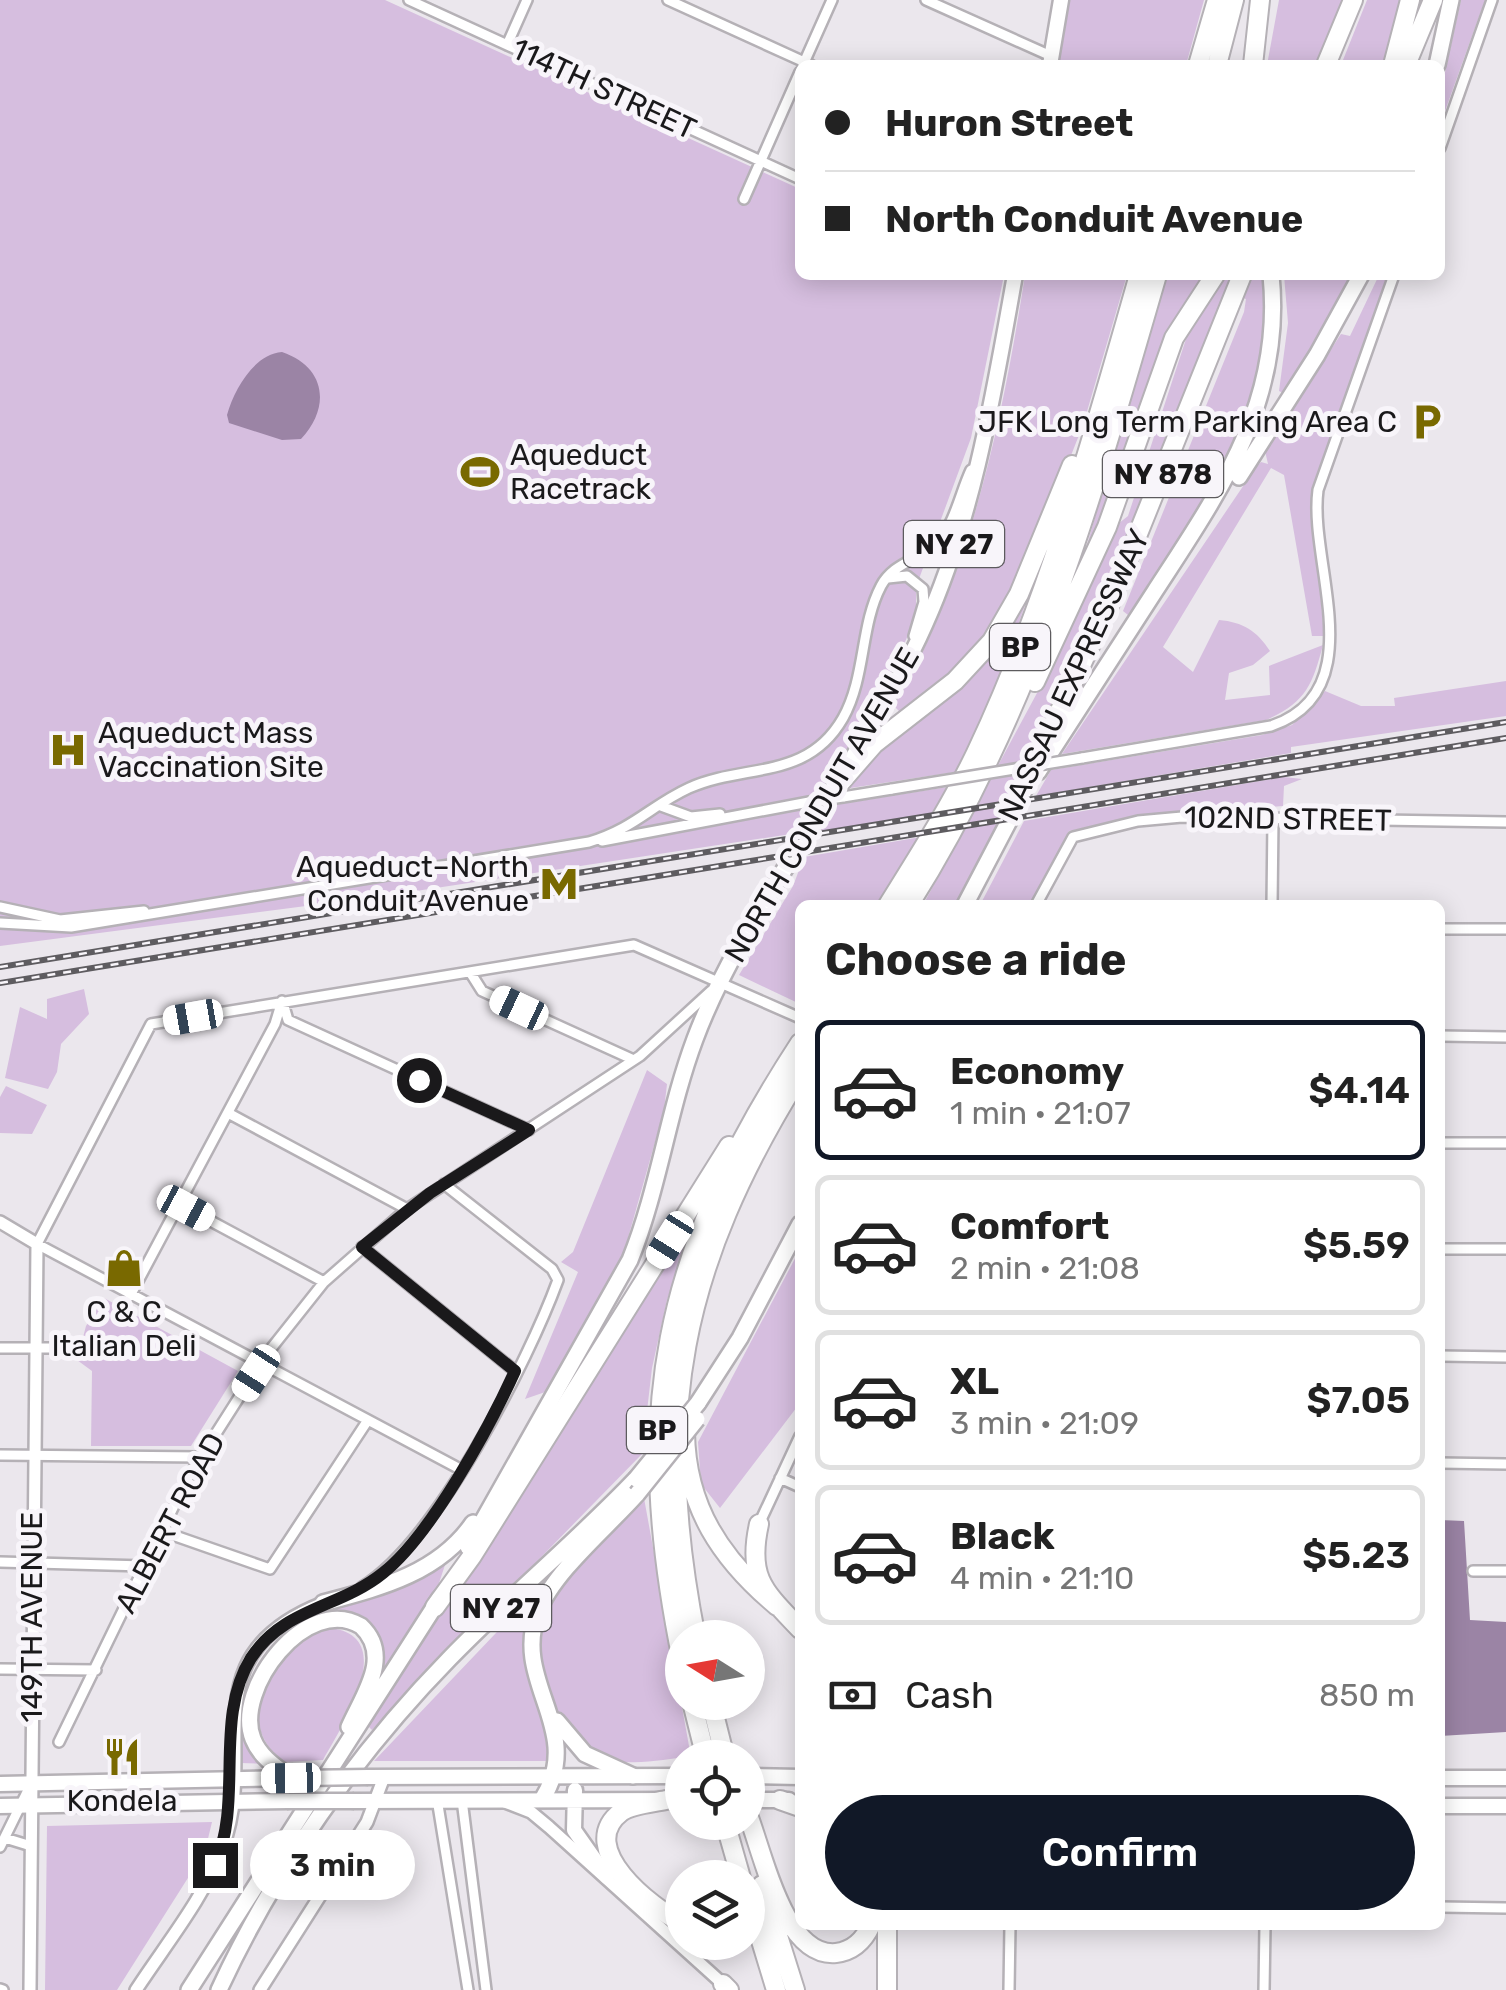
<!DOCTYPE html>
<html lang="en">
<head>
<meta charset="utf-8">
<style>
	body { margin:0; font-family:Rubik,sans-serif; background:#f2f2f2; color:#222; height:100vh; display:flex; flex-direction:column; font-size:38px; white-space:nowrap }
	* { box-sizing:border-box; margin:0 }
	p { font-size:32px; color:#767676 }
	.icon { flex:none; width:55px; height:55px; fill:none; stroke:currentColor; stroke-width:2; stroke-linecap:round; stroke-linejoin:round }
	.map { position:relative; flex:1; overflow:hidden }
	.side { position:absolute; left:795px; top:900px; width:650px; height:1030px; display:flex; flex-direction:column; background:#fff; border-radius:15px; box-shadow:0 5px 25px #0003 }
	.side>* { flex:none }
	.top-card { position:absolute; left:795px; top:60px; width:650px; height:220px; border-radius:15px; box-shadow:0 5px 25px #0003; display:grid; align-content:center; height:220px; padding:0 30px; background:#fff }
	.needle { width:65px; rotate:281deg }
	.controls { position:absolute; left:665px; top:1620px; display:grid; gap:20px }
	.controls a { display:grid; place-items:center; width:100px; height:100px; border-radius:50%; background:#fff; box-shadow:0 5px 25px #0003; font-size:50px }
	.end { position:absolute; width:45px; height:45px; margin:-22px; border:12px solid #1a191b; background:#fff; box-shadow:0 0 0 5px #fff }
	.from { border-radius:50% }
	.bubble { position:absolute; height:70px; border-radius:35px; background:#fff; box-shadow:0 5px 25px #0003; font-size:32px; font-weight:600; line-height:70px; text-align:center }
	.car { position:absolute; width:30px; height:60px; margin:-30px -15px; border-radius:12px; box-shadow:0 0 8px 2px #0007; background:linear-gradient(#fff 24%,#345 0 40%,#fff 0 76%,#345 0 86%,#fff 0) }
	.top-card b { display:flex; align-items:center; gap:35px; height:95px; font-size:38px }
	.top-card b+b { border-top:2px solid #e0e0e0 }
	.top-card i { width:25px; height:25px; background:#222 }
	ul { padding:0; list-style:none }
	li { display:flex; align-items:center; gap:30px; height:140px; margin:0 20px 15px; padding:0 10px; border:5px solid #e0e0e0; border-radius:15px }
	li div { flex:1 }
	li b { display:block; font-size:38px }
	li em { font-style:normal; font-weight:600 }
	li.selected { border-color:#111827 }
	li>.icon { width:90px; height:90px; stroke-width:1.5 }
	h2 { padding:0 30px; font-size:45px; line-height:120px }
	.pay { display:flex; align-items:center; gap:25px; height:110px; padding:0 30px; font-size:38px }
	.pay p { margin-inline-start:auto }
	.cta { display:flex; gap:20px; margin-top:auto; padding:20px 30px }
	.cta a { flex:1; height:115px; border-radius:60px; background:#111827; color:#fff; font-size:40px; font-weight:600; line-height:115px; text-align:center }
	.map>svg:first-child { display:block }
	.green { fill:#d6bedf }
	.water { fill:#9b84a5 }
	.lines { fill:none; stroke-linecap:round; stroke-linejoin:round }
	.minor-casing { stroke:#b5b1b6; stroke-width:14 }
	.tertiary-casing { stroke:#b5b1b6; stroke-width:16 }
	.primary-casing { stroke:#b5b1b6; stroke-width:19 }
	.trunk-casing { stroke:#b5b1b6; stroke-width:20 }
	.motorway-casing { stroke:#b5b1b6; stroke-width:22 }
	.minor { stroke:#fff; stroke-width:9 }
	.tertiary { stroke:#fff; stroke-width:11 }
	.primary { stroke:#fff; stroke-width:14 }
	.trunk { stroke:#fff; stroke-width:15 }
	.motorway { stroke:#fff; stroke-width:18 }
	.rail-casing { stroke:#5e5c60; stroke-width:6 }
	.rail { stroke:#f8f5fa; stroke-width:2.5; stroke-dasharray:8; stroke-linecap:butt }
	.minor-bridge-casing { stroke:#b5b1b6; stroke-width:14; stroke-linecap:butt }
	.primary-bridge-casing { stroke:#b5b1b6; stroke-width:19; stroke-linecap:butt }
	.trunk-bridge-casing { stroke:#b5b1b6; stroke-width:20; stroke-linecap:butt }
	.minor-bridge { stroke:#fff; stroke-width:9 }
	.primary-bridge { stroke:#fff; stroke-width:14 }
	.trunk-bridge { stroke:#fff; stroke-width:15 }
	.route { stroke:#1a191b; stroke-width:12 }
	.labels { text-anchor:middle; stroke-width:10; stroke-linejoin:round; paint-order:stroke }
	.shield { fill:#f8f5fa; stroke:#5d5b5e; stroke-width:2.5 }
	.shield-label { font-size:28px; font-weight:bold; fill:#1a191b }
	.street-label { font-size:30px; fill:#1a191b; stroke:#f8f5fa }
	.poi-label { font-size:30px; fill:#1a191b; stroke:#f8f5fa; text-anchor:end }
</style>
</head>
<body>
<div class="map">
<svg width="1506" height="1990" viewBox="0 0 1506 1990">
	<rect width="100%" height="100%" fill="#ebe7ed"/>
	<!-- green -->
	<path class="green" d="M0,0H385L800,189V275H993L1003,280L971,438L916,587V617L883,692L823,793L816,794L791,834L383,896L0,946Z
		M1068,0H1204L1186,65H1056Z
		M1279,0H1347L1320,65H1267Z
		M1367,0H1405L1388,65H1341Z
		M1461,0H1485L1440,125V95Z
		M1025,275H1127L1083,425L1016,595L986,644L904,716L894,706C970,576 1002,423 1025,275Z
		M1166,275H1266C1266,313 1268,353 1258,390C1235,473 1181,549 1128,615L1123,611L1244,312L1246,299L1229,293L1156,462L1161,464L1148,498L1019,785L956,905H923L1044,680L1114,527L1128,516L1186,339L1211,292L1199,281L1178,318L1088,557L1084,555Z
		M1284,275H1355L1285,394L1279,391L1288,323Z
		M1379,275H1387L1312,498L1324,636H1312L1284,475L1271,468L1163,647L1193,672L1219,620C1243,622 1257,631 1270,651L1253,665L1229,673L1225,700L1270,695L1269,666L1323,645C1312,686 1306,702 1266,720L1062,754L1256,467L1261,462L1268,464L1265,451L1341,334L1350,336Z
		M1032,586L990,703L955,772L844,789L867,758L931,706Z
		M1506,681V716L1291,747V753L1036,796L1051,770L1262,735L1292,725L1325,691L1361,706H1395L1394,698Z
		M1284,777L1302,779L1284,786L1283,806L1141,817L1069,831L1030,905H980L1024,821Z
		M947,787L932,813L820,831L834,805Z
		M921,837L877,905H800V1004L739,975L793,886L804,857Z
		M84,989L89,1014L61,1044L57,1072L48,1089L5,1078L20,1007L47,1019V999Z
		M647,1070L667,1084L664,1110L621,1263L551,1390L525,1399L578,1272L561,1262L573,1252Z
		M6,1086L47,1105L32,1134L0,1133V1097Z
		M689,1219L695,1221L667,1300L652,1368L642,1454L372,1730L367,1725Z
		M800,1249V1403L720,1508L701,1484L698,1442Z
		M104,1298L238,1371L191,1446H91L92,1371L77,1360L86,1326Z
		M644,1498L691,1757C663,1758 630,1769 601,1756C551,1734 519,1648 550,1602C576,1565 614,1532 644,1498Z
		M446,1562L438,1586L381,1676L374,1632L356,1615L339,1611L315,1617L245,1704L266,1764L241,1763C237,1597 333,1624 446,1562Z
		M538,1589L543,1592C511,1647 526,1659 541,1713C545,1728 546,1745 548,1761H374Z
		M331,1628C400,1637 342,1726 323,1760L283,1762C227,1716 272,1643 331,1628Z
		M212,1822L205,1851L117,1990H45L47,1826Z"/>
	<!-- water -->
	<path class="water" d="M282,352C326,367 331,407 301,439L282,440L229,423L227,415C234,390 254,354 282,352Z
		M1440,1520L1464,1521L1470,1620L1506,1622V1732L1440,1736Z"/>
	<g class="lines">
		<!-- minor casing -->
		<g class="minor-casing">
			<path id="minor" d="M409,0L800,179
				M668,0L811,65
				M926,0L1051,56
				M507,45L527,0
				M803,65L832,0
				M1440,148L1492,0
				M744,199L800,72
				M888,578L907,576L923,589L924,602L914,636
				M1082,758L1271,726C1374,691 1308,563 1318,490L1394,275
				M843,797L892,789
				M661,806L691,817L720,814
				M602,841L809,802
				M1036,905L1073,837L1138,821L1182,817L1506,822
				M1272,905L1273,819
				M0,907L60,920L144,911
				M0,923L71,927L589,842C635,828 650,806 689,788C745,763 807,781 843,718C866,677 860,626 881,586C894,561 923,560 940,539C955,522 961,491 971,470
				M1440,929H1506
				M470,972L482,991L634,1060
				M283,1003L288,1020L529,1130
				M1440,1036L1506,1037
				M228,1113L407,1209
				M1440,1143H1506
				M179,1204L324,1282
				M362,1247L515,1371
				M1440,1249H1506
				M130,1296L275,1024L282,1001
				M0,1348H72
				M1440,1356L1506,1357
				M0,1455L201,1457
				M1440,1463L1506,1464
				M460,1469L37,1244L151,1024L634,945L800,1018
				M780,1478L800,1487
				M759,1524L800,1436
				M161,1531L270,1569L368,1420
				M0,1562L144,1566
				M1473,1571H1506
				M362,1587C436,1542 528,1362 558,1280L552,1269L444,1184
				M0,1669L96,1670
				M59,1742L187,1479L266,1355L324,1282L407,1209L640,1056L711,991
				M437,1799L468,1990
				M462,1800L486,1990
				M5,1838L31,1846
				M0,1847L30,1786
				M1440,1907L1506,1908
				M0,1989L3,1990
				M1009,1990L1010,1925
				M1264,1990L1265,1925"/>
		</g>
		<!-- tertiary casing -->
		<g class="tertiary-casing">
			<path id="tertiary" d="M0,1222L37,1244L30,1990
				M505,1802L531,1812L549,1827L723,1984
				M136,1990C166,1944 205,1897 223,1846C259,1750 188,1656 323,1603
				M260,1990L367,1822L384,1777"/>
		</g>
		<!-- primary casing -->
		<g class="primary-casing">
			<path id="primary" d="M1050,65L1061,0
				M847,767C874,720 903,675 925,625C974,516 994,392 1015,275
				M748,1776L800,1777
				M368,1777L682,1776
				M1440,1778H1506
				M0,1784L294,1778
				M575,1790L574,1830L607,1877
				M748,1800H789
				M354,1801L682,1800
				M0,1806L287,1801
				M1440,1806H1506"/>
		</g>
		<!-- trunk casing -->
		<g class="trunk-casing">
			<path id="trunk" d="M1437,65L1451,0
				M1239,477L1317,355L1361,275
				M1038,772C1077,712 1116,651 1155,591C1220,491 1284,401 1271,275
				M965,905L1020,800
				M698,1403L740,1338L800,1224
				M468,1547L630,1260C659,1188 668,1111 695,1039C728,951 785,871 833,791
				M323,1603C379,1588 438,1574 473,1523
				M557,1721L585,1754L633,1776
				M291,1778C276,1767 260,1757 253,1739C233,1689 307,1593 361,1626C393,1656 363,1695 349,1727
				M543,1798C585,1729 511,1682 538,1612C553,1572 608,1527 637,1494
				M189,1990L440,1598
				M219,1990C274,1870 357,1753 449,1659C509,1597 576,1542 636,1479"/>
		</g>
		<!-- motorway casing -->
		<g class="motorway-casing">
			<path id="motorway" d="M1198,65L1217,0
				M1217,65L1234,0
				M1253,65L1260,0
				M1326,65L1353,0
				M1393,65L1410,0
				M1406,65L1433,0
				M1035,682L1107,527L1174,338L1215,275
				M833,791L874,744L955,681L992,641L1019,594L1072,465
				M1014,809L1111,601L1242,275
				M888,905C919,855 951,805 976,753C1048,601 1093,436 1139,275
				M909,905C1033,709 1093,496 1157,275
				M685,1432C686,1507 721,1559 777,1606
				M759,1524C747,1578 764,1591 800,1629
				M435,1607L472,1556L729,1146
				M696,1638C652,1415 680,1268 800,1075
				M682,1660C631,1411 661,1256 800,1043
				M692,1702L706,1758
				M711,1702L725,1758
				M666,1800C652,1803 632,1804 621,1812C574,1848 652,1908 682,1923
				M780,1800L800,1807
				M748,1815C763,1853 784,1958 836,1953C853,1951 864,1940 871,1925
				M725,1822L741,1878
				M762,1885L795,1990
				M748,1898L776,1990
				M887,1925V1990
				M723,1984L729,1990"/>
		</g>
		<!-- minor -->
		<use href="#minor" class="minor"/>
		<!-- tertiary -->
		<use href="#tertiary" class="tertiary"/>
		<!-- primary -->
		<use href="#primary" class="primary"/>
		<!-- trunk -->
		<use href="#trunk" class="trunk"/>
		<!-- motorway -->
		<use href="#motorway" class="motorway"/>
		<!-- rail casing -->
		<g class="rail-casing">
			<path id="rail" d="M0,967L1506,722
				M0,983L1506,738"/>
		</g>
		<!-- rail -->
		<use href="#rail" class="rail"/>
		<!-- minor-bridge casing -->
		<g class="minor-bridge-casing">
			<path id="minor-bridge" d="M892,789L1082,758
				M809,802L843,797"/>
		</g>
		<!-- primary-bridge casing -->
		<g class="primary-bridge-casing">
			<path id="primary-bridge" d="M302,1778L368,1777
				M287,1801H354"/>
		</g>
		<!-- trunk-bridge casing -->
		<g class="trunk-bridge-casing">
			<path id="trunk-bridge" d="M636,1479L698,1403
				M637,1494L697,1419"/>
		</g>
		<!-- minor-bridge -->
		<use href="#minor-bridge" class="minor-bridge"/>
		<!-- primary-bridge -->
		<use href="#primary-bridge" class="primary-bridge"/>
		<!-- trunk-bridge -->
		<use href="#trunk-bridge" class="trunk-bridge"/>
	</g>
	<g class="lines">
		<!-- route -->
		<path class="route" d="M215,1865C244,1799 213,1720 251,1658C283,1608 340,1608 383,1573C431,1535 489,1428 515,1371L362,1247L430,1193L529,1130L419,1080"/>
	</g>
	<!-- icons -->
	<defs>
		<g id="parking-bare" transform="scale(3)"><path d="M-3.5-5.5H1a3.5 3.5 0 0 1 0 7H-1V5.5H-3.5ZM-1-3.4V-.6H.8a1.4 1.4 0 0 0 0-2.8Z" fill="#796900" stroke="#f8f5fa" stroke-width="2.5" paint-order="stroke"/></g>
		<g id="stadium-bare" transform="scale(3)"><path d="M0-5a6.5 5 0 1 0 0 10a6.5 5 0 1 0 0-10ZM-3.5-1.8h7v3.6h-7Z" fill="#796900" stroke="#f8f5fa" stroke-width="2.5" paint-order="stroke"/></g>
		<g id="hospital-bare" transform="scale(3)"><path d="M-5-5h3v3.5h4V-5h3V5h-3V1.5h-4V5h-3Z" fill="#796900" stroke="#f8f5fa" stroke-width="2.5" paint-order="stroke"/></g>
		<g id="metro-bare" transform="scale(3)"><path d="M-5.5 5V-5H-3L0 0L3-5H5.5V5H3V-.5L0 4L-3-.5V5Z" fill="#796900" stroke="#f8f5fa" stroke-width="2.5" paint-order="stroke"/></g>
		<g id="shop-bare" transform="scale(3)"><path d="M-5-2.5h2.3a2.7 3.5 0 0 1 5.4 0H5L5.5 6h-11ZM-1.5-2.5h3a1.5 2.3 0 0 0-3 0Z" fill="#796900" stroke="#f8f5fa" stroke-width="2.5" paint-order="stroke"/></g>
		<g id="restaurant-bare" transform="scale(3)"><path d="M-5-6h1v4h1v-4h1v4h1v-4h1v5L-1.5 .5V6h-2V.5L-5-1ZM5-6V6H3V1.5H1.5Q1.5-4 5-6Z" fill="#796900" stroke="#f8f5fa" stroke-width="2.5" paint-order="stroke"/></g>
	</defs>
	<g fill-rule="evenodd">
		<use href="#parking-bare" x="1427" y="422"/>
		<use href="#stadium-bare" x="480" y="472"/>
		<use href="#hospital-bare" x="68" y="750"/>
		<use href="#metro-bare" x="559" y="884"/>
		<use href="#shop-bare" x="124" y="1268"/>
		<use href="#restaurant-bare" x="122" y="1757"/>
	</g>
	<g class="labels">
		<!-- shield labels -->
		<g class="shield">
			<rect x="1103" y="451" width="120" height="46" rx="8"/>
			<rect x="904" y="521" width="100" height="46" rx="8"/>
			<rect x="990" y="624" width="60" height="46" rx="8"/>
			<rect x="627" y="1407" width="60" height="46" rx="8"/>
			<rect x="451" y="1585" width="100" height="46" rx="8"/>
		</g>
		<g class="shield-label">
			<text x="1163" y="484">NY 878</text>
			<text x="954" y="554">NY 27</text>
			<text x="1020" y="657">BP</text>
			<text x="657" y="1440">BP</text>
			<text x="501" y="1618">NY 27</text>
		</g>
		<!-- street labels -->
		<g class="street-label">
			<text transform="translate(604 89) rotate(25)" y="10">114TH STREET</text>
			<text transform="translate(1074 675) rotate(-65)" y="10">NASSAU EXPRESSWAY</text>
			<text transform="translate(822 805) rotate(-60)" y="10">NORTH CONDUIT AVENUE</text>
			<text transform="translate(1288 819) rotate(1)" y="10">102ND STREET</text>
			<text transform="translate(170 1523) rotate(-62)" y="10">ALBERT ROAD</text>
			<text transform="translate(32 1617) rotate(-90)" y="10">149TH AVENUE</text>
		</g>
		<!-- poi labels -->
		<g class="poi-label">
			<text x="1397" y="432">JFK Long Term Parking Area C</text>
			<text x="510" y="465" text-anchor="start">Aqueduct<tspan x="510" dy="34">Racetrack</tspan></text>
			<text x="98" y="743" text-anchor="start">Aqueduct Mass<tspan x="98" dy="34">Vaccination Site</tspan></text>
			<text x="529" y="877">Aqueduct–North<tspan x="529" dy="34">Conduit Avenue</tspan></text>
			<text x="124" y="1322" text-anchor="middle">C &amp; C<tspan x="124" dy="34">Italian Deli</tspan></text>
			<text x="122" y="1811" text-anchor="middle">Kondela</text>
		</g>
	</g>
</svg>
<div class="controls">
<a><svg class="needle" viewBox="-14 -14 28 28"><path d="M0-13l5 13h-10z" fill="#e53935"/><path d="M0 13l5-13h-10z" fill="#767676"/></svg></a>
<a><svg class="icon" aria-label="locate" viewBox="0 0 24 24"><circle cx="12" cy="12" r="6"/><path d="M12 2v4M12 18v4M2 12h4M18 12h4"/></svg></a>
<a><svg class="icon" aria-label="layers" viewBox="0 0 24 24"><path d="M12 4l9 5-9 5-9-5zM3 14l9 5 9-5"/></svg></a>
</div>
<i class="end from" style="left:419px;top:1080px"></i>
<i class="end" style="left:215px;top:1865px"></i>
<div class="bubble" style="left:250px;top:1830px;width:165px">3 min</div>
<i class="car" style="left:519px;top:1008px;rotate:295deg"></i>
<i class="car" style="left:193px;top:1017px;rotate:260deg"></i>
<i class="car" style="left:186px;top:1208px;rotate:118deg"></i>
<i class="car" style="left:670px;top:1240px;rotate:212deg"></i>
<i class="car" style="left:256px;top:1373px;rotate:213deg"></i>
<i class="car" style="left:291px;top:1778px;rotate:269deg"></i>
<div class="top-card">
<b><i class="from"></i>Huron Street</b>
<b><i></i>North Conduit Avenue</b>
</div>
<section class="side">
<h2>Choose a ride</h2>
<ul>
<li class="selected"><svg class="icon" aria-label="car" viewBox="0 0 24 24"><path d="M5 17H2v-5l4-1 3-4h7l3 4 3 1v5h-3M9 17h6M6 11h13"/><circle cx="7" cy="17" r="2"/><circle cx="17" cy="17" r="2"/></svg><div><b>Economy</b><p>1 min · 21:07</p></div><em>$4.14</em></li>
<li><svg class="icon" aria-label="car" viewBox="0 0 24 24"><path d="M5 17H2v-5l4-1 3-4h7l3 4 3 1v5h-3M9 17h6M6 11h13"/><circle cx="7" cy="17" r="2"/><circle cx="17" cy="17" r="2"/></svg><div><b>Comfort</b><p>2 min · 21:08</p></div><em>$5.59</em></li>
<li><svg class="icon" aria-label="car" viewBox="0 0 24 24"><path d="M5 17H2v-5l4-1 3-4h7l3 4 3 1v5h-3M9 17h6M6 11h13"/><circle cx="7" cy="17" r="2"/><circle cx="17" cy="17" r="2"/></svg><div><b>XL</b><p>3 min · 21:09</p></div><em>$7.05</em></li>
<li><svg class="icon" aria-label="car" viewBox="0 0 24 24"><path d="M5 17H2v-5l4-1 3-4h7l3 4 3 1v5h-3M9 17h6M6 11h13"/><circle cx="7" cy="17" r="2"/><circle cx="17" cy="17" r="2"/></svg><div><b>Black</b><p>4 min · 21:10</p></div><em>$5.23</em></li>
</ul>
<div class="pay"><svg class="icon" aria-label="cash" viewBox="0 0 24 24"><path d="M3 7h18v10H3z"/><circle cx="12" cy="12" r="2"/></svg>Cash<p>850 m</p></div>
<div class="cta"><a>Confirm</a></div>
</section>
</div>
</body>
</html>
